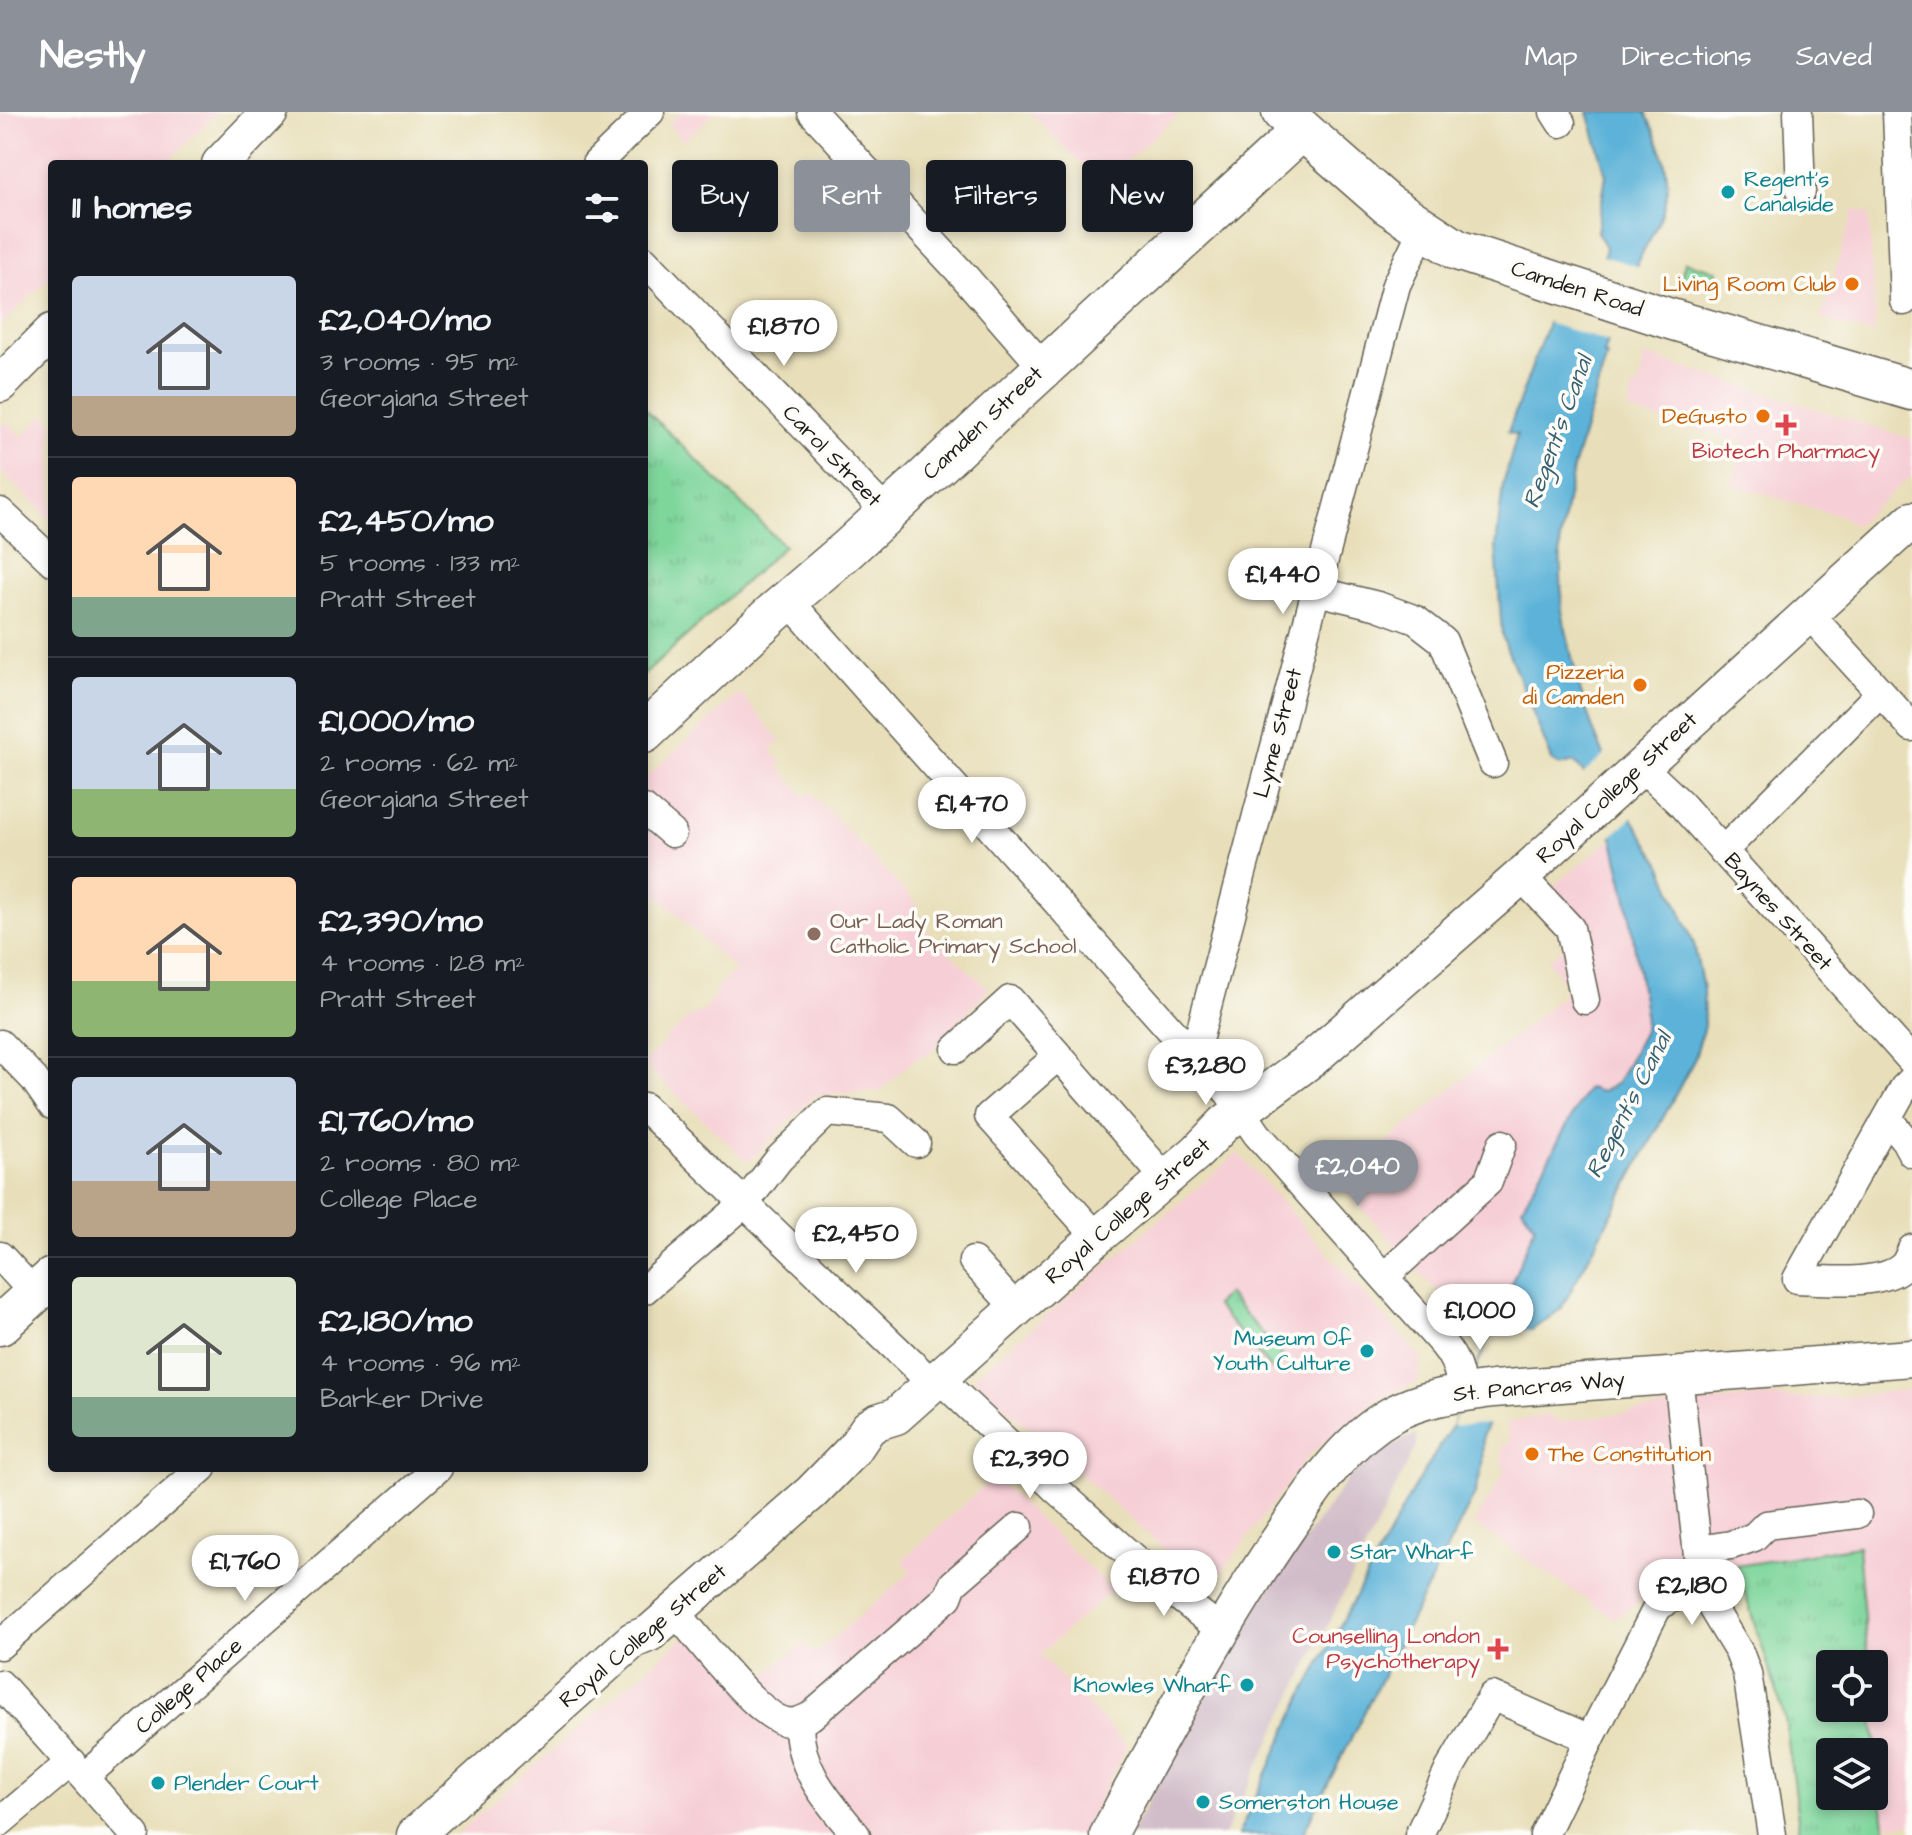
<!DOCTYPE html>
<meta charset="utf-8">
<style>
:root{--surface:#171b24;--page:#20242c;--text:#f1f3f6;--muted:#9ea1a6;--line:#363941;--accent:#8c9099}
body{margin:0;font-family:"Architects Daughter",sans-serif;background:var(--page);color:var(--text);height:100vh;display:flex;flex-direction:column;font-size:30px;white-space:nowrap}
*{box-sizing:border-box;margin:0}
p{font-size:26px;color:var(--muted)}
.icon{flex:none;width:44px;height:44px;fill:none;stroke:currentColor;stroke-width:2;stroke-linecap:round;stroke-linejoin:round}
.map{position:relative;flex:1;overflow:hidden}
.sheet{position:absolute;left:48px;top:48px;width:600px;height:1312px;display:flex;flex-direction:column;background:var(--surface);border-radius:8px;box-shadow:0 4px 12px #0003}
.sheet>*{flex:none}
.hud{position:absolute;left:672px;top:48px;width:760px;height:72px;display:flex;gap:16px}
.fabs{position:absolute;left:1816px;top:1538px;display:grid;gap:16px}
.fabs a{display:grid;place-items:center;width:72px;height:72px;border-radius:8px;background:var(--surface);box-shadow:0 4px 12px #0003;font-size:40px}
.price{position:absolute;translate:-50% -68px;padding:0 18px;border-radius:28px;background:#fff;color:#222;font-size:26px;line-height:52px;filter:drop-shadow(0 2px 4px #0008)}
.price::after{content:'';position:absolute;left:50%;top:48px;width:24px;height:18px;margin-left:-12px;background:inherit;clip-path:polygon(0 0,100% 0,50% 100%)}
.price.current{background:var(--accent);color:#fff}
ul{padding:0;list-style:none}
li{display:flex;align-items:center;gap:24px;height:200px;padding:0 24px}
li+li{border-top:2px solid var(--line)}
li span{display:grid;place-items:center;flex:none;width:224px;height:160px;border-radius:8px;color:#555}
li>.icon{margin-inline-start:auto}
span .icon{width:96px;height:96px;fill:#fffc;stroke-width:1}
li b{font-size:34px}
h2{display:flex;justify-content:space-between;align-items:center;height:96px;padding:0 24px;font-size:34px}
.tag{padding:0 28px;border-radius:8px;background:var(--surface);box-shadow:0 4px 12px #0003;font-size:28px;line-height:72px}
.tag.current{background:var(--accent);color:#fff}
header{display:flex;align-items:center;gap:48px;box-sizing:border-box;height:112px;padding:0 40px;background:var(--accent);color:#fff}
header strong{font-size:38px}
nav{display:flex;gap:44px;margin-inline-start:auto;font-size:28px}
.map>svg:first-child{display:block}
.built{fill:#f6cfd6}
.industrial{fill:#d1bdc9}
.grass{fill:url(#grass-tufts);stroke:#4d795c;stroke-width:2;fill-rule:evenodd}
.water{fill:#5bb2d8;stroke:#3c677a;stroke-width:2}
.pier{fill:#e8dfba}
.lines{fill:none;stroke-linecap:round;stroke-linejoin:round}
.minor-casing{stroke:#636053;stroke-width:31}
.major-casing{stroke:#636053;stroke-width:39}
.highway-casing{stroke:#636053;stroke-width:43}
.minor{stroke:#fff;stroke-width:28}
.major{stroke:#fff;stroke-width:36}
.highway{stroke:#fff;stroke-width:40}
.culture-dot{fill:#0f9aa8;stroke:#fdfcf7;stroke-width:3}
.food-dot{fill:#e8710a;stroke:#fdfcf7;stroke-width:3}
.health-dot{fill:#e0444e;stroke:#fdfcf7;stroke-width:3}
.education-dot{fill:#8d6e63;stroke:#fdfcf7;stroke-width:3}
.labels{text-anchor:middle;dominant-baseline:central;stroke-width:7;stroke-linejoin:round;paint-order:stroke}
.culture-label{font-size:22px;fill:#0d838f;stroke:#fdfcf7;text-anchor:start}
.food-label{font-size:22px;fill:#c56008;stroke:#fdfcf7;text-anchor:end}
.street-label{font-size:22px;fill:#1c1c1c;stroke:#fdfcf7}
.health-label{font-size:22px;fill:#be3a42;stroke:#fdfcf7}
.education-label{font-size:22px;fill:#785e54;stroke:#fdfcf7;text-anchor:start}
.water-label{font-size:24px;font-style:italic;fill:#386071;stroke:#fdfcf7}
</style>
<header>
<strong>Nestly</strong>
<nav><a>Map</a><a>Directions</a><a>Saved</a></nav>
</header>
<div class="map">
<svg width="1912" height="1723" viewBox="0 0 1912 1723">
<defs>
<pattern id="grass-tufts" width="24" height="20" patternUnits="userSpaceOnUse" patternTransform="scale(2)"><rect width="24" height="20" fill="#7ed69b"/><path d="M3 7l-1-3M5 7V3M7 7l1-3M15 17l-1-3M17 17v-4M19 17l1-3" fill="none" stroke="#6cb785"/></pattern>
</defs>
<rect width="100%" height="100%" fill="#fdfcf7"/>
<filter id="ink" filterUnits="userSpaceOnUse"><feTurbulence type="fractalNoise" baseFrequency=".0125" numOctaves="2"/><feDisplacementMap in="SourceGraphic" scale="16" xChannelSelector="R" yChannelSelector="G"/><feConvolveMatrix kernelMatrix="1 2 1 2 8 2 1 2 1" color-interpolation-filters="sRGB"/></filter>
<filter id="wash" filterUnits="userSpaceOnUse"><feTurbulence type="fractalNoise" baseFrequency=".006" numOctaves="4" result="noise"/><feDisplacementMap in="SourceGraphic" scale="32" xChannelSelector="R" yChannelSelector="G"/><feGaussianBlur stdDeviation="1.8" result="paint"/><feColorMatrix in="noise" values="0 0 0 0 0 0 0 0 0 0 0 0 0 0 0 0 0 1.4 0 .05"/><feComposite in="paint" operator="in"/></filter>
<g filter="url(#wash)">
<rect width="100%" height="100%" fill="#e8dfba"/>
<g class="built">
<path d="M0,0H218L165,52H52V163L0,214Z"/>
<path d="M681,0H715L683,29L668,12Z"/>
<path d="M1029,0H1181L1104,69L1076,47Z"/>
<path d="M1854,97L1869,102L1875,208L1872,222L1821,207Z"/>
<path d="M1644,243L1912,327V363L1854,414L1844,405L1732,373L1744,331L1628,299L1634,273L1639,274Z"/>
<path d="M44,303L52,311V409L0,358V316L6,310L23,325Z"/>
<path d="M740,581L780,628L771,638L782,651L778,654L805,685L810,680L918,793L909,803L989,877L924,946L920,943L879,979L815,983L748,1050L644,952L673,919L675,920L688,906L705,898L713,887L717,876L735,858L644,770V751L647,747L644,743V667Z"/>
<path d="M1613,728L1628,792L1641,869L1646,911L1644,919L1617,971L1601,980L1535,1114L1498,1207L1453,1197L1339,1071L1562,884L1565,877L1562,868L1548,848L1563,835L1555,813L1533,790L1608,730Z"/>
<path d="M1238,1041L1421,1246L1418,1270L1378,1286L1309,1343L1209,1477L973,1266Z"/>
<path d="M1912,1277V1712L1885,1713L1872,1596H1874V1552H1868L1858,1434L1672,1465L1615,1507L1474,1412L1505,1359L1502,1352V1332L1510,1331L1507,1311L1547,1303L1559,1310L1747,1285L1837,1286Z"/>
<path d="M994,1365L1112,1477L1040,1543L1127,1634L1081,1723H456L705,1507L757,1570L804,1531L815,1542L911,1460L902,1448Z"/>
</g>
<path class="industrial" d="M1416,1322V1334L1224,1723H1130L1251,1503L1350,1364L1384,1337Z"/>
<g class="grass">
<path d="M1685,150L1717,159L1713,174L1681,165Z"/>
<path d="M644,296L784,434L644,563Z"/>
<path d="M1227,1182L1286,1248L1273,1259L1215,1193Z"/>
<path d="M1858,1434L1868,1552H1830V1596H1872L1886,1723H1800L1785,1606L1736,1454ZM1830,1640H1874V1684H1830Z"/>
</g>
<path class="water" d="M1588,0H1645C1658,26 1672,58 1666,89C1661,110 1647,131 1638,150C1624,179 1612,212 1604,243L1607,244L1573,356L1560,429L1562,499L1577,568L1593,618L1632,706L1662,754L1694,832L1703,877L1704,914L1695,946L1561,1197L1529,1220L1483,1322L1482,1355L1475,1382L1302,1723H1238L1303,1583L1410,1383L1452,1314L1535,1114L1522,1095L1583,984L1588,976L1601,980L1617,971L1644,919L1645,902L1628,792L1613,728L1584,661L1574,650L1559,654L1552,648L1502,524L1496,435L1503,373L1517,323L1508,320L1548,211L1604,144L1606,135L1597,120L1606,63Z"/>
<g class="pier">
<path d="M1600,143L1640,155L1611,231L1548,211L1551,202Z"/>
<path d="M1608,640L1635,703L1609,726L1581,664Z"/>
<path d="M1497,1210L1536,1220L1492,1312L1452,1314Z"/>
</g>
</g>
<g filter="url(#ink)">
<g class="lines">
<defs>
<g id="minor">
<path d="M812,0L964,164L1043,255"/>
<path d="M1554,0L1561,11"/>
<path d="M1798,0L1801,79"/>
<path d="M1897,0L1904,189"/>
<path d="M596,52L650,0"/>
<path d="M644,148L887,401"/>
<path d="M0,400L52,449"/>
<path d="M1317,479L1378,494L1416,508L1443,529L1493,651"/>
<path d="M789,489L1194,944L1229,981L1257,1022L1443,1232C1456,1248 1460,1260 1461,1281"/>
<path d="M1809,502L1912,615"/>
<path d="M1641,654L1681,692L1912,949"/>
<path d="M644,697L672,721"/>
<path d="M1723,739L1880,581"/>
<path d="M1521,764L1570,816L1585,888"/>
<path d="M0,932L34,967L52,993"/>
<path d="M956,937L1010,888L1165,1066"/>
<path d="M1058,944L989,1004L1097,1125"/>
<path d="M1194,944L1396,173L1423,117"/>
<path d="M1912,968L1904,976L1797,1167C1824,1168 1883,1174 1903,1154C1907,1150 1910,1142 1912,1137"/>
<path d="M644,995L933,1272"/>
<path d="M1888,1007L1905,1028L1912,1041"/>
<path d="M0,1144L36,1183"/>
<path d="M973,1149L1017,1197"/>
<path d="M1384,1165L1488,1070L1502,1032"/>
<path d="M644,1178L745,1091L779,1047L827,1000L889,1006L916,1031"/>
<path d="M1678,1264L1702,1479L1739,1540L1747,1561L1772,1723"/>
<path d="M939,1266L1058,1379L1159,1469L1221,1518"/>
<path d="M1698,1438L1731,1433L1754,1425L1766,1413L1857,1402"/>
<path d="M675,1499C696,1523 758,1606 787,1610C796,1612 803,1608 811,1604L948,1485L953,1472L1019,1415"/>
<path d="M0,1533L202,1356"/>
<path d="M0,1572L135,1723"/>
<path d="M799,1610C798,1657 828,1689 856,1723"/>
<path d="M84,1665L438,1356"/>
<path d="M0,1710L71,1650"/>
<path d="M1419,1723L1450,1656L1492,1584L1590,1627L1657,1496L1668,1487L1702,1479"/>
<path d="M1544,1723L1590,1627"/>
</g>
<g id="major">
<path d="M220,52L270,0"/>
<path d="M0,272L52,220"/>
<path d="M415,1723L633,1528L650,1521L812,1380L854,1337L868,1316L877,1310L896,1304L1097,1125L1197,1040L1225,1011L1313,946L1521,764L1912,408"/>
<path d="M1108,1723C1130,1679 1155,1637 1178,1594C1213,1532 1249,1471 1290,1412C1318,1371 1348,1327 1393,1302C1425,1285 1458,1282 1493,1277L1912,1246"/>
</g>
<g id="highway">
<path d="M1282,0L1387,92L1457,138L1667,206L1912,278"/>
<path d="M644,621L772,502L849,436L1302,18"/>
<path d="M0,1213L52,1166"/>
</g>
</defs>
<use href="#minor" class="minor-casing"/>
<use href="#major" class="major-casing"/>
<use href="#highway" class="highway-casing"/>
<use href="#minor" class="minor"/>
<use href="#major" class="major"/>
<use href="#highway" class="highway"/>
</g>
</g>
<g class="culture-dot">
<circle cx="1728" cy="80" r="8"/>
<circle cx="1367" cy="1239" r="8"/>
<circle cx="1334" cy="1440" r="8"/>
<circle cx="1247" cy="1573" r="8"/>
<circle cx="158" cy="1671" r="8"/>
<circle cx="1203" cy="1690" r="8"/>
</g>
<g class="food-dot">
<circle cx="1852" cy="172" r="8"/>
<circle cx="1763" cy="304" r="8"/>
<circle cx="1640" cy="573" r="8"/>
<circle cx="1532" cy="1342" r="8"/>
</g>
<g class="health-dot">
<path d="M1782 301h8v8h8v8h-8v8h-8v-8h-8v-8h8z"/>
<path d="M1494 1525h8v8h8v8h-8v8h-8v-8h-8v-8h8z"/>
</g>
<circle class="education-dot" cx="814" cy="822" r="8"/>
<g class="labels">
<g class="culture-label">
<text x="1744" y="67">Regent's<tspan x="1744" dy="25">Canalside</tspan></text>
<text x="1351" y="1226" text-anchor="end">Museum Of<tspan x="1351" dy="25">Youth Culture</tspan></text>
<text x="1350" y="1440">Star Wharf</text>
<text x="1231" y="1573" text-anchor="end">Knowles Wharf</text>
<text x="174" y="1671">Plender Court</text>
<text x="1219" y="1690">Somerston House</text>
</g>
<g class="food-label">
<text x="1836" y="172">Living Room Club</text>
<text x="1747" y="304">DeGusto</text>
<text x="1624" y="560">Pizzeria<tspan x="1624" dy="25">di Camden</tspan></text>
<text x="1548" y="1342" text-anchor="start">The Constitution</text>
</g>
<g class="street-label">
<text transform="translate(1577 177) rotate(18)">Camden Road</text>
<text transform="translate(983 311) rotate(-43)">Camden Street</text>
<text transform="translate(832 344) rotate(46)">Carol Street</text>
<text transform="translate(1278 621) rotate(-75)">Lyme Street</text>
<text transform="translate(1617 676) rotate(-43)">Royal College Street</text>
<text transform="translate(1778 800) rotate(48)">Baynes Street</text>
<text transform="translate(1128 1099) rotate(-41)">Royal College Street</text>
<text transform="translate(1539 1275) rotate(-5)">St. Pancras Way</text>
<text transform="translate(643 1524) rotate(-40)">Royal College Street</text>
<text transform="translate(189 1574) rotate(-41)">College Place</text>
</g>
<g class="health-label">
<text x="1786" y="339">Biotech Pharmacy</text>
<text x="1480" y="1524" text-anchor="end">Counselling London<tspan x="1480" dy="25">Psychotherapy</tspan></text>
</g>
<g class="education-label">
<text x="830" y="809">Our Lady Roman<tspan x="830" dy="25">Catholic Primary School</tspan></text>
</g>
<g class="water-label">
<text transform="translate(1558 320) rotate(-70)">Regent's Canal</text>
<text transform="translate(1629 993) rotate(-63)">Regent's Canal</text>
</g>
</g>
</svg>
<div class="fabs">
<a><svg class="icon" aria-label="locate" viewBox="0 0 24 24"><circle cx="12" cy="12" r="6"/><path d="M12 2v4M12 18v4M2 12h4M18 12h4"/></svg></a>
<a><svg class="icon" aria-label="layers" viewBox="0 0 24 24"><path d="M12 4l9 5-9 5-9-5zM3 14l9 5 9-5"/></svg></a>
</div>
<b class="price" style="left:784px;top:256px">£1,870</b>
<b class="price" style="left:1283px;top:504px">£1,440</b>
<b class="price" style="left:972px;top:733px">£1,470</b>
<b class="price" style="left:1206px;top:995px">£3,280</b>
<b class="price current" style="left:1358px;top:1096px">£2,040</b>
<b class="price" style="left:856px;top:1163px">£2,450</b>
<b class="price" style="left:1480px;top:1240px">£1,000</b>
<b class="price" style="left:1030px;top:1388px">£2,390</b>
<b class="price" style="left:245px;top:1491px">£1,760</b>
<b class="price" style="left:1164px;top:1506px">£1,870</b>
<b class="price" style="left:1692px;top:1515px">£2,180</b>
<div class="hud">
<a class="tag">Buy</a>
<a class="tag current">Rent</a>
<a class="tag">Filters</a>
<a class="tag">New</a>
</div>
<section class="sheet">
<h2>11 homes<svg class="icon" aria-label="filters" viewBox="0 0 24 24"><path d="M4 7h16M4 17h16"/><circle cx="9" cy="7" r="2"/><circle cx="15" cy="17" r="2"/></svg></h2>
<ul>
<li><span style="background:linear-gradient(#c9d6e8 75%,#b9a48a 0)"><svg class="icon" aria-label="home" viewBox="0 0 24 24"><path d="M3 11l9-7 9 7M6 9v11h12V9"/></svg></span><div><b>£2,040/mo</b><p>3 rooms · 95 m²</p><p>Georgiana Street</p></div></li>
<li><span style="background:linear-gradient(#ffd9b3 75%,#7fa58c 0)"><svg class="icon" aria-label="home" viewBox="0 0 24 24"><path d="M3 11l9-7 9 7M6 9v11h12V9"/></svg></span><div><b>£2,450/mo</b><p>5 rooms · 133 m²</p><p>Pratt Street</p></div></li>
<li><span style="background:linear-gradient(#c9d6e8 70%,#8fb573 0)"><svg class="icon" aria-label="home" viewBox="0 0 24 24"><path d="M3 11l9-7 9 7M6 9v11h12V9"/></svg></span><div><b>£1,000/mo</b><p>2 rooms · 62 m²</p><p>Georgiana Street</p></div></li>
<li><span style="background:linear-gradient(#ffd9b3 65%,#8fb573 0)"><svg class="icon" aria-label="home" viewBox="0 0 24 24"><path d="M3 11l9-7 9 7M6 9v11h12V9"/></svg></span><div><b>£2,390/mo</b><p>4 rooms · 128 m²</p><p>Pratt Street</p></div></li>
<li><span style="background:linear-gradient(#c9d6e8 65%,#b9a48a 0)"><svg class="icon" aria-label="home" viewBox="0 0 24 24"><path d="M3 11l9-7 9 7M6 9v11h12V9"/></svg></span><div><b>£1,760/mo</b><p>2 rooms · 80 m²</p><p>College Place</p></div></li>
<li><span style="background:linear-gradient(#dfe7d0 75%,#7fa58c 0)"><svg class="icon" aria-label="home" viewBox="0 0 24 24"><path d="M3 11l9-7 9 7M6 9v11h12V9"/></svg></span><div><b>£2,180/mo</b><p>4 rooms · 96 m²</p><p>Barker Drive</p></div></li>
</ul>
</section>
</div>
